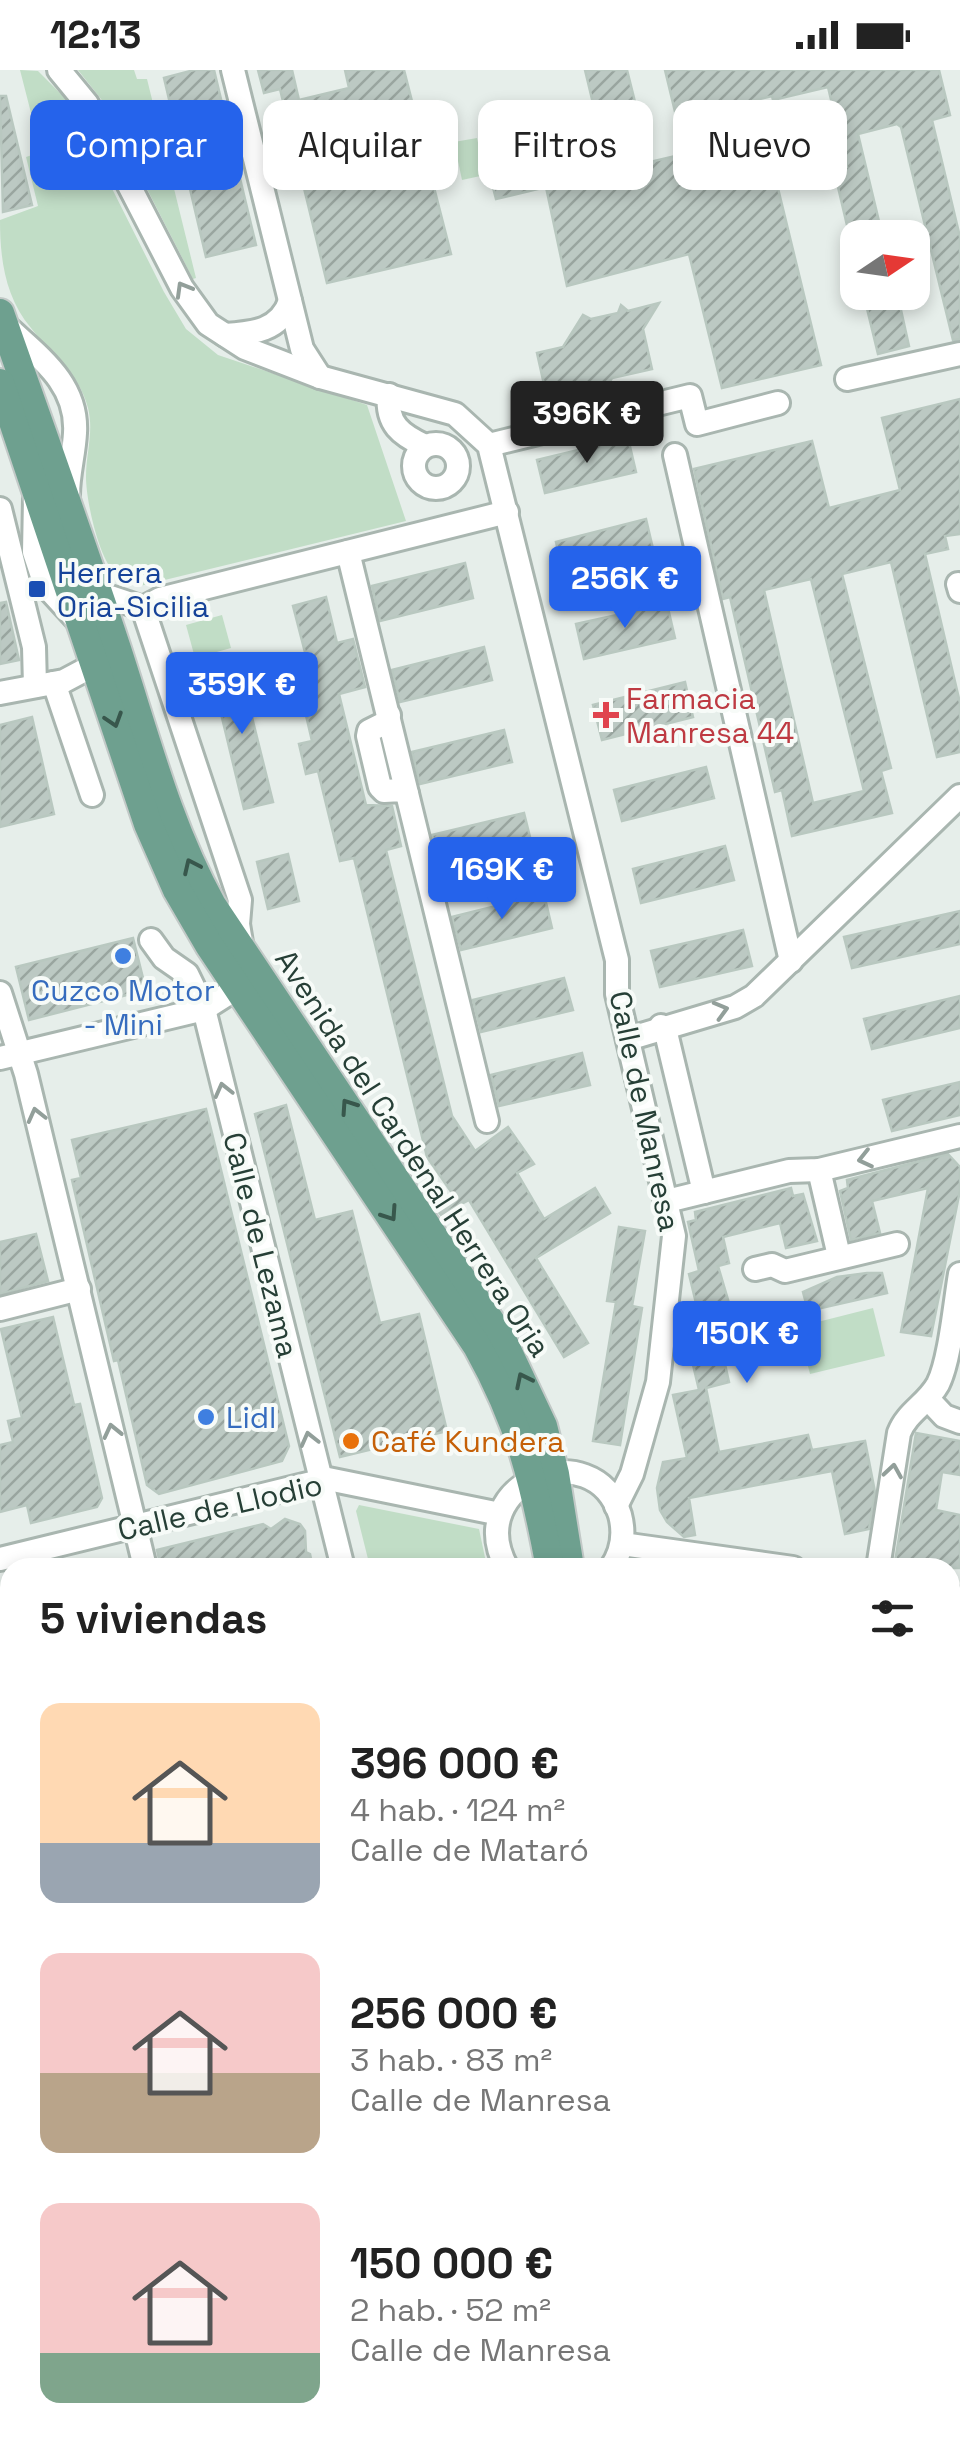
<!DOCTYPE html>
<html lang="es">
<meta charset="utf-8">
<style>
:root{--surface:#fff;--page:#f6f6f6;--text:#222;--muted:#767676;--accent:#2563eb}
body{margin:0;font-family:"Space Grotesk",sans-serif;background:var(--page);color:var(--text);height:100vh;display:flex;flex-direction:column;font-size:38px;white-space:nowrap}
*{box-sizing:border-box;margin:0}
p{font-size:32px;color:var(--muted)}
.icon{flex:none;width:55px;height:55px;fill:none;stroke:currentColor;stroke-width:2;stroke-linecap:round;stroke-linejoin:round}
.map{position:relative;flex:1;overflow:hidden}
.sheet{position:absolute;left:0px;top:1488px;width:960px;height:892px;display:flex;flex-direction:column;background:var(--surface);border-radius:30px 30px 0 0;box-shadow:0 5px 15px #0003}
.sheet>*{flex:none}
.guide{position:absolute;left:30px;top:30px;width:900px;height:90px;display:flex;gap:20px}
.needle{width:65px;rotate:77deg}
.buttons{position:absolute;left:840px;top:150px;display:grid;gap:20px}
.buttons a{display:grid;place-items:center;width:90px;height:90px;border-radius:20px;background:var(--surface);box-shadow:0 5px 15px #0003;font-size:50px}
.price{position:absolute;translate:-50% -85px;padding:0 22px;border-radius:10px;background:var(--accent);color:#fff;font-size:32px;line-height:65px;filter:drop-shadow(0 2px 5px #0008)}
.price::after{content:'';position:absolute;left:50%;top:60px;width:30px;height:22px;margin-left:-15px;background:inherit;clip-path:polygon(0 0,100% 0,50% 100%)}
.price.active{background:#222;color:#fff}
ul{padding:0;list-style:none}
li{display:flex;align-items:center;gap:30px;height:250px;padding:0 40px}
li span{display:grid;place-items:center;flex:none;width:280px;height:200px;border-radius:20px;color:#555}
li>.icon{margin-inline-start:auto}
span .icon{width:120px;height:120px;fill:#fffc;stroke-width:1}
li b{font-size:42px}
h2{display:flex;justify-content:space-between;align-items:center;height:120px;padding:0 40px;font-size:42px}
.pill{padding:0 35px;border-radius:20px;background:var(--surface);box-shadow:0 5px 15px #0003;font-size:35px;line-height:90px}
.pill.active{background:var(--accent);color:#fff}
.status{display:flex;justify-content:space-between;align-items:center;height:70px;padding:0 50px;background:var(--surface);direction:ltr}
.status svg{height:28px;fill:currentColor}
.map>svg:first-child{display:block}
.grass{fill:url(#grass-dots)}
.green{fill:#c1ddc6}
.building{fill:url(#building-hatch);stroke:#b9c8c0;stroke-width:2.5;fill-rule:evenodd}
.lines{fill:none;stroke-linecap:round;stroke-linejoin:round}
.minor-casing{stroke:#a9b6b0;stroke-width:28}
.major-casing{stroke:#c2c9c7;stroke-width:32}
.minor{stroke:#fff;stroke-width:22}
.major{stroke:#6ea08f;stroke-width:28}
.oneway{stroke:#929f9a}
.oneway2{stroke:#38574c}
.transit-dot{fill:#1a4fb4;stroke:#f7fbf8;stroke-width:4}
.health-dot{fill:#e0444e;stroke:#f7fbf8;stroke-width:4}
.shop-dot{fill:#3f7fe0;stroke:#f7fbf8;stroke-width:4}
.food-dot{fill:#e8710a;stroke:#f7fbf8;stroke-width:4}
.labels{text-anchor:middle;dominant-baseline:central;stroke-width:8;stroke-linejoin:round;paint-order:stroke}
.transit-label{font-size:30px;fill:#164399;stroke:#f7fbf8;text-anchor:start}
.health-label{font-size:30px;fill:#be3a42;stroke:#f7fbf8;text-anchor:start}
.shop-label{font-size:30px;fill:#366cbe;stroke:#f7fbf8}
.street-label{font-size:30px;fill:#263f36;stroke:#f7fbf8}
.food-label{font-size:30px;fill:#c56008;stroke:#f7fbf8;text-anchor:start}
</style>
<div class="status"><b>12:13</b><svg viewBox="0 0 49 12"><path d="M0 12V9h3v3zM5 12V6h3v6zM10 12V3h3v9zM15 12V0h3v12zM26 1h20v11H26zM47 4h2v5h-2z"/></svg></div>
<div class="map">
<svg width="960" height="2379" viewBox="0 0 960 2379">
<defs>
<pattern id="grass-dots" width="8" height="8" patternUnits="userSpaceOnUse" patternTransform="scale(2.5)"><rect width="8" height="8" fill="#c1ddc6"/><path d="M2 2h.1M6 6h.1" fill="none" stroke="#a6bfab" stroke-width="1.8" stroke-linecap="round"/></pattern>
<pattern id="building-hatch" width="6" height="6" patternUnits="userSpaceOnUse" patternTransform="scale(2.5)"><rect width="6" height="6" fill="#bcc9c3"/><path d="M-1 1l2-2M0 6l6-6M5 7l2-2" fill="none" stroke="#99a59f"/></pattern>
</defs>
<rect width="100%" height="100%" fill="#e6eeea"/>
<path class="grass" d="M950,1544H960V1887L950,1888Z"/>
<g class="green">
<path d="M20,0L38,1L68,31L164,222L186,259L218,285L367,335L406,451L140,516C130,513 121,510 113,501C98,484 86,430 86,407C86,383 94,362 88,338C79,302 52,286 31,258C5,227 0,189 0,150L38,136L26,87L41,82Z"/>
<path d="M78,0H134L137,9H147L196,208L193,209L101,29Z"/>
<path d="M571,43L579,78L498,97L490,62Z"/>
<path d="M477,68L485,105L462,110L454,72Z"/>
<path d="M222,545L231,578L195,588L186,555Z"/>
<path d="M873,1238L885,1286L810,1304L798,1257Z"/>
<path d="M359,1435L479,1459L487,1497H370L356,1441Z"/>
<path d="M0,2099L10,2107V2183L0,2175Z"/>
<path d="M216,2370H614L609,2379H209Z"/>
</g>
<g class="building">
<path d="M194,0H214L256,175L206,187L164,8Z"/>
<path d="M258,0H292L299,30L349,18L345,0H404L451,184L327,213L280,19L264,23Z"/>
<path d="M585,0H627L650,92L765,65L821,295L722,318L689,184L567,216L546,117L496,129L489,102L603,75Z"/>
<path d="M665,0H939L950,45L932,50L960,167V269L953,270L901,57L897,54L858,64L883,168H850L834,100L847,97L828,17L773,30L772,26L677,50Z"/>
<path d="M0,26H6L32,135L3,142Z"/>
<path d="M863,222H897L909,276L878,284Z"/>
<path d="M659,233L643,259L652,299L612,308L602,325L549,337L537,283L563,277L583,245L591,249L618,243L621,235L628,241Z"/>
<path d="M960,329V464L945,466L948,479L925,484L960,633V682L937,687L891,492L842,504L891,698L881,701L892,743L792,766L782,720L775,722L730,527L723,529L694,399L812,371L829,438L900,420L882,348ZM811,509L864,721L813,733L764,520Z"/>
<path d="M628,368L636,402L545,423L537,390Z"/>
<path d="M646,449L654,483L564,506L556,472Z"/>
<path d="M465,493L473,528L380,551L372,516Z"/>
<path d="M326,527L337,573L353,569L365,617L339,624L366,735L392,736L401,776L386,780L452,1046L475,1081L508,1057L534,1094L517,1103L544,1149L595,1118L610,1143L536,1188L588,1273L564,1287L469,1130L441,1145L434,1136L452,1123L427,1087L354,788L340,791L318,701L306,704L299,674L312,671L295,598L308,594L293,536Z"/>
<path d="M6,532L19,590L0,594V533Z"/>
<path d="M667,534L675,568L584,589L576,554Z"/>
<path d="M484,577L492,610L400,632L392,600Z"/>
<path d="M239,595L273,732L244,739L211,602Z"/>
<path d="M685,612L693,647L602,670L593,635Z"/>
<path d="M32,647L54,744L0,757V655Z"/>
<path d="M504,660L512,692L420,714L412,682Z"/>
<path d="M706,697L714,728L622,751L614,720Z"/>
<path d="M524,743L532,775L440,797L432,765Z"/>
<path d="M725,776L734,810L641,833L633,799Z"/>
<path d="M288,784L299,831L268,839L257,792Z"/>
<path d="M544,824L552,858L461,880L452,847Z"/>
<path d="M960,841V874L852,898L844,867Z"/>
<path d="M743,860L752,896L660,917L651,881Z"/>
<path d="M133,868L146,920L29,950L16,897Z"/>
<path d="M564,908L573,940L481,962L473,930Z"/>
<path d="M960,926V958L872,979L864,949Z"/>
<path d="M582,983L590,1015L499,1036L491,1005Z"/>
<path d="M960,1012V1045L892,1061L883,1030Z"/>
<path d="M286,1035L315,1150L352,1141L380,1253L419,1244L447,1361L340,1387L255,1044Z"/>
<path d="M206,1039L289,1376L282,1391L159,1424L147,1415L118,1290L114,1291L72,1110L81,1108L72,1070Z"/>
<path d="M948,1084L960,1097V1120L931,1266L901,1262L928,1118L872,1131L880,1163L851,1170L840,1121L848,1118L847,1110Z"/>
<path d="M791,1118L793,1126L803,1124L817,1171L786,1178L780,1153L723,1167L729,1193L718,1196L734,1250L716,1254L729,1312L706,1318L719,1382L808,1365L812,1380L865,1371L875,1422L869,1459L845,1464L832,1401L689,1428L695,1465L684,1467L667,1452L660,1440L657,1418L663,1392L687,1388L673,1325L699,1320L685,1261L702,1258L689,1204L699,1201L688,1152L696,1150L695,1142Z"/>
<path d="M619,1157L645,1161L632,1236L642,1238L620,1375L593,1371L616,1232L607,1231Z"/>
<path d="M36,1164L48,1211L0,1224V1172Z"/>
<path d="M867,1203H882L887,1223L808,1241L803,1222L837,1207Z"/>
<path d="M53,1247L74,1335L80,1334L102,1428L97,1437L31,1453L27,1435L0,1442V1375L13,1372L8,1351L22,1348L1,1259Z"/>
<path d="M916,1363L960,1371V1405L942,1402L936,1440L960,1445V1498H894Z"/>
<path d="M285,1449L300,1454L305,1461L306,1482L310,1484L313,1498H161L157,1480L263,1454L271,1459Z"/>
</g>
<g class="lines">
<defs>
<g id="minor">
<path d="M59,0L87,34L182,218L208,254L245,278L320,307L455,344L489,375L617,890V924L674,1166L658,1312L632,1404L616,1436"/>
<path d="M233,0L302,279L320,307"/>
<path d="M5,255C38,286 78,313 75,363C74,384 68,404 68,425"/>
<path d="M225,265C253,263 280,261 290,231"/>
<path d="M847,309L960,284"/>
<path d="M389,325C386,354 401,365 425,376"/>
<circle cx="436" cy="396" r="22"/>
<path d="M489,375L690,326L697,354L778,333"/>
<path d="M675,385L791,891"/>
<path d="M35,429L34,482L45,515L78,551"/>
<path d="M0,439L34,577L35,616"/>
<path d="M348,482L487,1051"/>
<path d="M958,514L960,521"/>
<path d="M98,523L143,538L160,529L507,442"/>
<path d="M54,613L92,725"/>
<path d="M0,623L64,611L96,594"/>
<path d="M389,645L387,652L369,661L368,666L380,717L384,721L403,720L407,724"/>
<path d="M151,870L164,888L187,904L204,939L343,1498"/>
<path d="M0,923L26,1004L144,1493"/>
<path d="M661,956L667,967L704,1122"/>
<path d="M628,969L735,937L754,926L960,726"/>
<path d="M0,988L204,939L237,918L242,879L238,854L240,830L143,538"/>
<path d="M819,1100L839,1186"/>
<path d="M667,1131L789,1101L819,1100L960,1066"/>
<path d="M755,1199L772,1195L785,1201L897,1174"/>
<path d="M0,1239L79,1219"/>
<path d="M929,1330L944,1346L960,1352"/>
<path d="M622,1474L793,1498"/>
<path d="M0,1489L328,1409L500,1444"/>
<path d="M507,1498C460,1413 594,1361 620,1445C625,1464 622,1482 611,1498"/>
<path d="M878,1498L899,1363C907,1342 927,1334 938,1314C950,1290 955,1233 960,1204"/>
<path d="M950,1527L960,1529"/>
<path d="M0,1717L10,1758"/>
<path d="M0,2075L10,2083"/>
<path d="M950,2075L960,2074"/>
</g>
<g id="major">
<path d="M0,243C39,354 79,464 116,576C145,664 167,754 212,835L501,1267L543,1356L555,1404L570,1498"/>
<path d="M0,313L148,754L177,820L209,875L477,1276C520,1353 534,1411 550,1498"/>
<path d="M950,2243L960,2237"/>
<path d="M641,2379L643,2370"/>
<path d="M712,2379L728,2370"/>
</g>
</defs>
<use href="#minor" class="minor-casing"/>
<use href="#major" class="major-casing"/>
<use href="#minor" class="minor"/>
<use href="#major" class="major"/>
</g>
<defs><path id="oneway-chevron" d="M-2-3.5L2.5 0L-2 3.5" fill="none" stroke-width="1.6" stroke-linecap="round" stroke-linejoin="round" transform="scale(2.5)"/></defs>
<g class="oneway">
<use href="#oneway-chevron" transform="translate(183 219) rotate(-120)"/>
<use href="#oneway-chevron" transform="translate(721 940) rotate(-16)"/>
<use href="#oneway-chevron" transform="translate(223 1020) rotate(-104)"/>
<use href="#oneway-chevron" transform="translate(36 1045) rotate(-104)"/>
<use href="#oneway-chevron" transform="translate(865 1089) rotate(167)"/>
<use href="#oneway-chevron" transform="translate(112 1361) rotate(-103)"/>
<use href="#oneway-chevron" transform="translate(309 1369) rotate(-104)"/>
<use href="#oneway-chevron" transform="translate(893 1401) rotate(-81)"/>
</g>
<g class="oneway2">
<use href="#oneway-chevron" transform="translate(114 650) rotate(72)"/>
<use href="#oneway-chevron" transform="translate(191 796) rotate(-115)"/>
<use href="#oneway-chevron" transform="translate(348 1036) rotate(-124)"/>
<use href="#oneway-chevron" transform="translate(390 1144) rotate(56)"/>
<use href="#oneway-chevron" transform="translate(523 1310) rotate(-116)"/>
</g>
<rect class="transit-dot" x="27" y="509" width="20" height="20" rx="5"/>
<path class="health-dot" d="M601 630h10v10h10v10h-10v10h-10v-10h-10v-10h10z"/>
<g class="shop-dot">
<circle cx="123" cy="886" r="10"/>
<circle cx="206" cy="1347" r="10"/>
</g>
<circle class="food-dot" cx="351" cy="1371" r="10"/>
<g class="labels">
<g class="transit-label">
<text x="57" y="502">Herrera<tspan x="57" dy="34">Oria-Sicilia</tspan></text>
</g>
<g class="health-label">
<text x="626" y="628">Farmacia<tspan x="626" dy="34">Manresa 44</tspan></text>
</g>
<g class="shop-label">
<text x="123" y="920">Cuzco Motor<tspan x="123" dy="34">- Mini</tspan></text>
<text x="226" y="1347" text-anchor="start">Lidl</text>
</g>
<g class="street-label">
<text transform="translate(645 1041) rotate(78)">Calle de Manresa</text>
<text transform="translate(413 1083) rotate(57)">Avenida del Cardenal Herrera Oria</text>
<text transform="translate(261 1175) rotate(76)">Calle de Lezama</text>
<text transform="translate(220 1437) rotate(-13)">Calle de Llodio</text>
</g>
<g class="food-label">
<text x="371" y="1371">Café Kundera</text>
</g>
</g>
</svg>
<div class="buttons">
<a><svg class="needle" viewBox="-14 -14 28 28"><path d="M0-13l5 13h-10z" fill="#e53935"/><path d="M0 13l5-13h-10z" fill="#767676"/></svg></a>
</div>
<b class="price active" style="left:587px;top:396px">396K €</b>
<b class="price" style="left:625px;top:561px">256K €</b>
<b class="price" style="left:242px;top:667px">359K €</b>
<b class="price" style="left:502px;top:852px">169K €</b>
<b class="price" style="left:747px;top:1316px">150K €</b>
<div class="guide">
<a class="pill active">Comprar</a>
<a class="pill">Alquilar</a>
<a class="pill">Filtros</a>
<a class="pill">Nuevo</a>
</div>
<section class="sheet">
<h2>5 viviendas<svg class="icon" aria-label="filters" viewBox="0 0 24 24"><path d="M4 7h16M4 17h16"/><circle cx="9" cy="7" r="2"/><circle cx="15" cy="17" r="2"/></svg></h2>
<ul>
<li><span style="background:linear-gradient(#ffd9b3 70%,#9aa5b1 0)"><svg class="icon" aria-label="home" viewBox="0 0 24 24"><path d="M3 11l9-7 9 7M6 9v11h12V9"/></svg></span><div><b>396 000 €</b><p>4 hab. · 124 m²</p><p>Calle de Mataró</p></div></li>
<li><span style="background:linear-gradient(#f6c9c9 60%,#b9a48a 0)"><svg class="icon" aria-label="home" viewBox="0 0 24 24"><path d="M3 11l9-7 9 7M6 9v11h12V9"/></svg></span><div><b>256 000 €</b><p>3 hab. · 83 m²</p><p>Calle de Manresa</p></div></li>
<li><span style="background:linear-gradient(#f6c9c9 75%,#7fa58c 0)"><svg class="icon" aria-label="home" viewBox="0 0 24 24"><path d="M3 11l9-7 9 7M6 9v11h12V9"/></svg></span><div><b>150 000 €</b><p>2 hab. · 52 m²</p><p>Calle de Manresa</p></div></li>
</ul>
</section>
</div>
